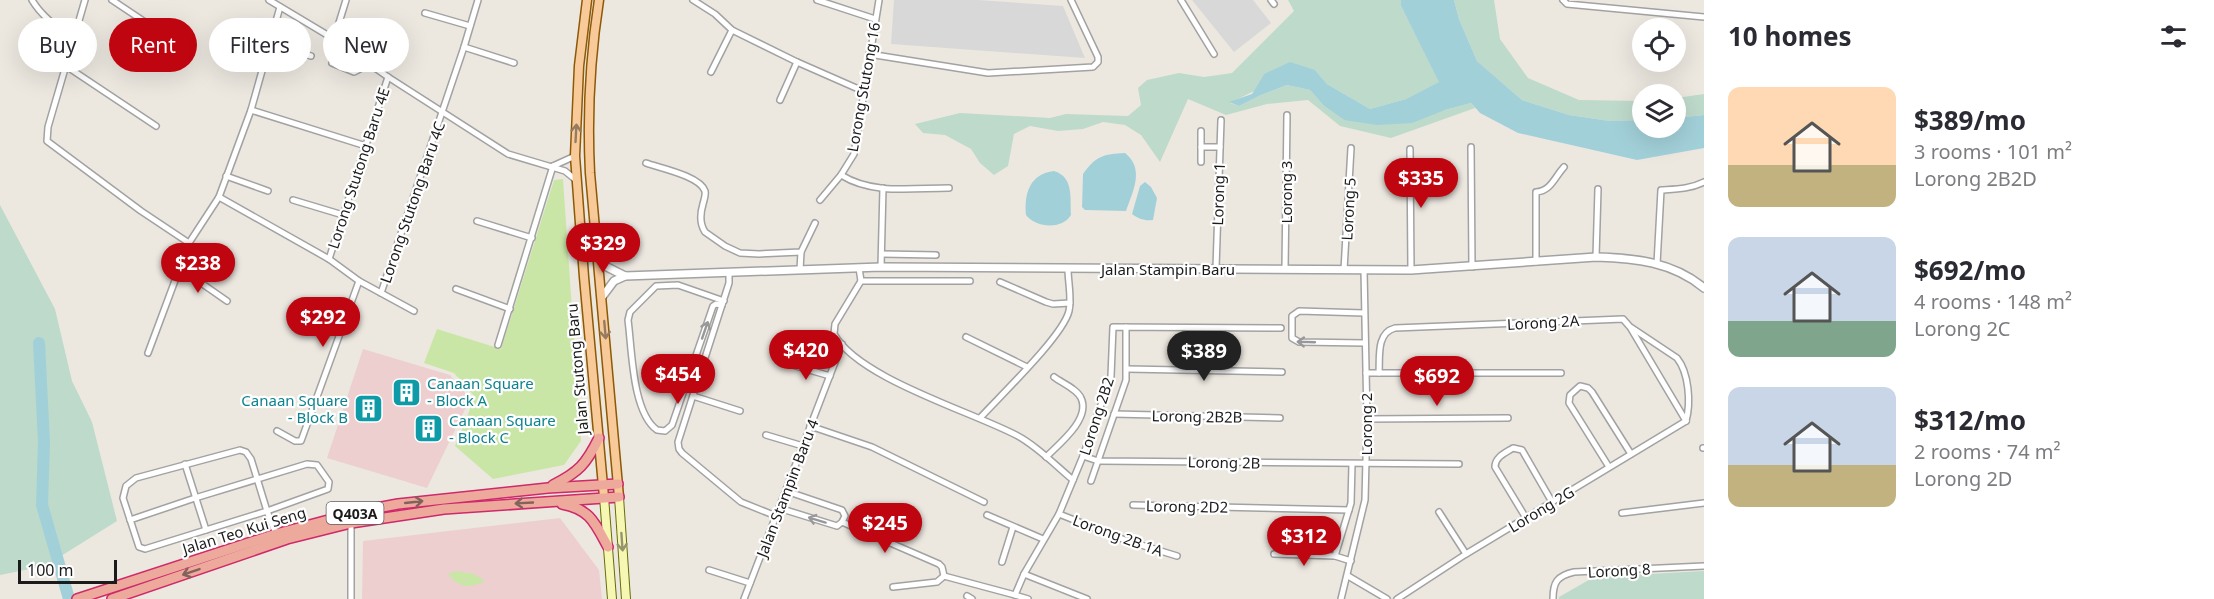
<!DOCTYPE html>
<meta charset="utf-8">
<style>
:root{--surface:#fff;--page:#f7f7f7;--text:#2b2b33;--muted:#7c7c81;--accent:#bf0610}
body{margin:0;font-family:"Noto Sans",sans-serif;background:var(--page);color:var(--text);height:100vh;display:flex;flex-direction:column;font-size:22px;white-space:nowrap}
*{box-sizing:border-box;margin:0}
p{font-size:20px;color:var(--muted)}
.icon{flex:none;width:33px;height:33px;fill:none;stroke:currentColor;stroke-width:2;stroke-linecap:round;stroke-linejoin:round}
.map{position:relative;flex:1;overflow:hidden}
.drawer{display:flex;flex-direction:column;background:var(--surface);width:510px}
.drawer>*{flex:none}
.top-card{position:absolute;left:18px;top:18px;width:570px;height:54px;display:flex;gap:12px}
.tools{position:absolute;left:1632px;top:18px;display:grid;gap:12px}
.tools a{display:grid;place-items:center;width:54px;height:54px;border-radius:50%;background:var(--surface);box-shadow:0 6px 24px #0002;font-size:30px}
.scale{position:absolute;left:18px;bottom:15px;width:99px;box-sizing:border-box;padding-left:6px;border:3px solid #1b1b1b;border-top:0;font-size:16px;line-height:21px;white-space:nowrap;color:#1b1b1b;-webkit-text-stroke:4px #fff;paint-order:stroke}
.price{position:absolute;translate:-50% -51px;padding:0 14px;border-radius:21px;background:var(--accent);color:#fff;font-size:20px;line-height:39px;filter:drop-shadow(0 2px 3px #0008)}
.price::after{content:'';position:absolute;left:50%;top:36px;width:18px;height:14px;margin-left:-9px;background:inherit;clip-path:polygon(0 0,100% 0,50% 100%)}
.price.current{background:#222;color:#fff}
ul{padding:0;list-style:none}
li{display:flex;align-items:center;gap:18px;height:150px;padding:0 24px}
li span{display:grid;place-items:center;flex:none;width:168px;height:120px;border-radius:12px;color:#555}
li>.icon{margin-inline-start:auto}
span .icon{width:72px;height:72px;fill:#fffc;stroke-width:1}
li b{font-size:26px}
h2{display:flex;justify-content:space-between;align-items:center;height:72px;padding:0 24px;font-size:26px}
.pill{padding:0 21px;border-radius:27px;background:var(--surface);box-shadow:0 6px 24px #0002;font-size:21px;line-height:54px}
.pill.current{background:var(--accent);color:#fff}
main{display:flex;flex:1;min-height:0}
.map>svg:first-child{display:block}
.residential{fill:#d9d8d8}
.commercial{fill:#edcfd0}
.grass{fill:#c9e6a7}
.wetland{fill:#bedacb}
.water{fill:#a2d0d9}
.lines{fill:none;stroke-linecap:round;stroke-linejoin:round}
.river{stroke:#a2d0d9;stroke-width:12}
.minor-casing{stroke:#a2a2a2;stroke-width:8}
.tertiary-casing{stroke:#a2a2a2;stroke-width:10}
.secondary-casing{stroke:#666c08;stroke-width:10}
.primary-casing{stroke:#8d5905;stroke-width:11}
.trunk-casing{stroke:#cf296a;stroke-width:12}
.minor{stroke:#fff;stroke-width:5}
.tertiary{stroke:#fff;stroke-width:7}
.secondary{stroke:#f7f7b4;stroke-width:8}
.primary{stroke:#f8ca9a;stroke-width:8}
.trunk{stroke:#edaa9c;stroke-width:9}
.oneway{stroke:#957b61}
.oneway2{stroke:#989898}
.oneway3{stroke:#84625c}
.oneway4{stroke:#94946f}
.labels{text-anchor:middle;dominant-baseline:central;stroke-width:4.5;stroke-linejoin:round;paint-order:stroke}
.shield{fill:#fff;stroke:#5f5f5f;stroke-width:1.5}
.shield-label{font-size:14px;font-weight:bold;fill:#1b1b1b}
.street-label{font-size:15px;fill:#1b1b1b;stroke:#fff}
.culture-label{font-size:15px;fill:#0d838f;stroke:#fff;text-anchor:start}
</style>
<main>
<div class="map">
<svg width="1704" height="599" viewBox="0 0 1704 599">
<rect width="100%" height="100%" fill="#ece8e0"/>
<g class="residential">
<path d="M894,0H978L1063,6L1085,58L891,44Z"/>
<path d="M1192,0H1253L1271,23L1234,52Z"/>
</g>
<g class="commercial">
<path d="M363,349L450,375L470,399L427,488L327,458Z"/>
<path d="M560,518L599,570L602,599H362L363,541Z"/>
</g>
<g class="grass">
<path d="M563,179L581,441L564,465L493,479L455,446L475,397L454,373L424,363L437,329L501,349L554,180Z"/>
<path d="M457,571L474,574L485,581C469,589 459,588 448,574Z"/>
</g>
<g class="wetland">
<path d="M1288,0H1401V6L1440,82L1406,99L1370,109L1327,84L1315,70L1264,74L1254,91L1230,103L1239,106L1261,95L1287,85L1310,90L1324,106L1344,120L1445,110L1471,103L1475,108L1391,138L1340,126L1308,100L1267,104L1226,115L1188,99L1160,162L1141,135L1125,125L1103,122L1083,129L1058,131L1030,126L1014,134L1008,166L994,175L980,163L971,149L945,135L923,133L915,124L960,113L1050,118L1066,114L1128,116L1141,105L1138,88L1147,80L1179,73L1204,77L1232,73L1294,11Z"/>
<path d="M1454,0H1494L1500,39L1528,78L1579,100L1642,101V120L1610,121L1569,115L1522,100L1477,61L1459,19Z"/>
<path d="M1704,94V115L1676,118V98Z"/>
<path d="M0,205L55,309L72,381L92,422L117,521L45,566L0,575Z"/>
<path d="M1704,571V599H1559V597L1594,577Z"/>
</g>
<g class="water">
<path d="M1401,0H1454L1459,19L1477,61L1522,100L1569,115L1610,121L1642,120V128H1676V118L1704,115V148L1637,160L1518,133L1480,113L1471,103L1445,110L1412,123L1377,125L1344,120L1324,106L1310,90L1287,85L1261,95L1239,106L1229,102L1252,94L1264,74L1290,62L1315,70L1327,84L1370,109L1406,99L1439,82L1401,6Z"/>
<path d="M1125,153C1145,169 1133,191 1126,211L1085,210L1082,207L1083,174C1096,156 1103,154 1125,153Z"/>
<path d="M1054,171C1074,177 1070,198 1071,215C1062,230 1036,228 1026,215C1024,193 1030,174 1054,171Z"/>
<path d="M1145,182L1151,187L1157,198L1153,220C1144,221 1139,219 1132,214L1140,186Z"/>
</g>
<g class="lines">
<path class="river" d="M39,343L44,442L42,505L69,599"/>
<defs>
<g id="minor">
<path d="M32,0C42,17 57,28 74,38"/>
<path d="M85,0L48,127L47,141L141,211L189,243L219,197L251,110L280,7"/>
<path d="M112,0L181,46"/>
<path d="M269,0L334,39L388,77L508,154L565,171L576,180"/>
<path d="M693,0L715,14L732,30L797,62L863,91"/>
<path d="M817,0L875,19"/>
<path d="M1181,0L1214,54"/>
<path d="M1271,0L1274,4"/>
<path d="M1563,0L1567,4L1704,17"/>
<path d="M425,13L470,26"/>
<path d="M354,32C378,44 387,41 377,69"/>
<path d="M334,39L346,0"/>
<path d="M270,44L311,56"/>
<path d="M464,47L514,63"/>
<path d="M869,54L988,73L1093,67L1098,62V57L1071,0"/>
<path d="M332,63L354,72L360,69L364,60"/>
<path d="M66,66L156,126"/>
<path d="M711,72L732,30"/>
<path d="M780,100L797,62"/>
<path d="M251,110L366,146"/>
<path d="M1201,147H1220"/>
<path d="M1471,147L1472,267"/>
<path d="M1410,149L1411,270"/>
<path d="M1201,162V131"/>
<path d="M646,163C660,168 700,176 705,191C706,195 704,200 703,204C700,214 699,223 705,232L725,246L740,253L759,254L801,252L815,223"/>
<path d="M553,166L575,156"/>
<path d="M841,175C873,195 913,188 949,188"/>
<path d="M226,176L268,191"/>
<path d="M219,197L329,259L359,281L301,441H295L277,431"/>
<path d="M293,200L343,215"/>
<path d="M820,200L841,175L854,154L879,0"/>
<path d="M477,221L532,238"/>
<path d="M882,254L936,255"/>
<path d="M1596,257L1598,189"/>
<path d="M329,259L388,77"/>
<path d="M1536,262V192C1551,191 1554,178 1564,167"/>
<path d="M1657,264L1661,190C1676,189 1690,189 1704,182"/>
<path d="M881,267L883,188"/>
<path d="M859,268L861,281L835,324L834,334C858,378 970,411 1016,435C1037,446 1055,465 1073,480"/>
<path d="M1216,268L1221,120"/>
<path d="M181,269L227,301"/>
<path d="M1285,269L1287,115"/>
<path d="M800,270L801,252"/>
<path d="M1344,270L1351,148"/>
<path d="M729,273V283L678,442L679,449L682,453L741,502L776,516"/>
<path d="M359,281L414,311"/>
<path d="M861,281H970"/>
<path d="M1000,282L1046,302L1053,304L1070,303"/>
<path d="M456,289L510,309"/>
<path d="M381,293L464,47L478,0"/>
<path d="M722,305L716,304L713,306L672,425L665,431L657,430C632,412 632,349 628,320L630,312L656,286L678,285L724,301"/>
<path d="M1364,313L1299,311L1292,316V338L1299,342L1365,343"/>
<path d="M1632,328L1677,358C1689,373 1691,403 1686,421"/>
<path d="M966,337L1027,367"/>
<path d="M498,345L553,166"/>
<path d="M148,353L189,243"/>
<path d="M789,364L830,376"/>
<path d="M1127,369L1282,372"/>
<path d="M1366,373H1561"/>
<path d="M1379,373C1380,357 1376,333 1395,328L1623,319L1630,327L1686,421"/>
<path d="M693,396L740,411"/>
<path d="M1114,414L1280,418"/>
<path d="M980,418C1000,396 1063,336 1069,311C1072,298 1068,282 1068,269"/>
<path d="M1367,419L1508,418"/>
<path d="M810,426L872,447L984,502"/>
<path d="M766,435L803,446"/>
<path d="M1703,448H1704"/>
<path d="M240,450L246,452L251,459L267,511L145,549L139,547L123,498L126,486L136,478Z"/>
<path d="M1083,456L1098,461L1459,464"/>
<path d="M1046,457C1059,444 1091,419 1081,398C1077,389 1062,383 1054,377"/>
<path d="M185,464L206,530"/>
<path d="M1609,467L1569,403L1570,395L1580,386L1588,388L1592,392L1631,454"/>
<path d="M1091,481L1126,380V327"/>
<path d="M1133,505L1349,510"/>
<path d="M779,508L837,526L842,522L845,516L842,510L786,491"/>
<path d="M1439,512L1466,554"/>
<path d="M1622,513L1704,503"/>
<path d="M1059,514L1125,540L1177,556"/>
<path d="M987,515L1043,539"/>
<path d="M1526,518L1495,467C1495,457 1505,453 1513,448L1522,450L1552,502"/>
<path d="M130,520L195,498L307,464L317,465L329,482L328,489L267,511L276,534"/>
<path d="M842,522L939,564L942,567L944,576"/>
<path d="M1274,554L1335,556L1351,561"/>
<path d="M1335,556L1351,503L1352,464"/>
<path d="M1002,562L1013,527"/>
<path d="M709,570L750,583"/>
<path d="M1024,574L1087,599"/>
<path d="M944,576L1015,595"/>
<path d="M1348,576L1387,599"/>
<path d="M893,587L937,582L944,576"/>
<path d="M967,596L972,599"/>
<path d="M351,599V523"/>
<path d="M744,599L842,344"/>
<path d="M1028,599L1015,595L1024,574L1059,514L1083,456L1111,376L1113,327L1281,328"/>
<path d="M1341,599L1365,500L1367,419L1364,270"/>
<path d="M1397,599L1466,554L1686,421"/>
<path d="M1553,599C1553,582 1557,576 1574,572L1704,566"/>
</g>
<g id="tertiary">
<path d="M599,252L607,267L625,276L881,267L1411,270L1596,257C1635,258 1673,262 1704,288"/>
<path d="M602,297L614,281L625,276"/>
</g>
<g id="secondary">
<path d="M604,497L612,599"/>
<path d="M619,497L626,599"/>
</g>
<g id="primary">
<path d="M587,0L579,66L575,156L584,277L604,497"/>
<path d="M599,0C590,58 587,114 590,173L619,497"/>
</g>
<g id="trunk">
<path d="M553,485C579,472 586,464 599,438"/>
<path d="M562,504C590,509 595,523 608,547"/>
<path d="M77,599L276,534L366,510L398,504L548,488L618,484"/>
<path d="M112,599L287,539L351,523L444,509L619,497"/>
</g>
</defs>
<use href="#minor" class="minor-casing"/>
<use href="#tertiary" class="tertiary-casing"/>
<use href="#secondary" class="secondary-casing"/>
<use href="#primary" class="primary-casing"/>
<use href="#trunk" class="trunk-casing"/>
<use href="#minor" class="minor"/>
<use href="#tertiary" class="tertiary"/>
<use href="#secondary" class="secondary"/>
<use href="#primary" class="primary"/>
<use href="#trunk" class="trunk"/>
</g>
<defs><path id="oneway-shaft" d="M-6 0H5M1.5-3L5.5 0L1.5 3" fill="none" stroke-width="1.6" stroke-linecap="round" stroke-linejoin="round" transform="scale(1.5)"/></defs>
<g class="oneway">
<use href="#oneway-shaft" transform="translate(576 133) rotate(-87)"/>
<use href="#oneway-shaft" transform="translate(605 330) rotate(85)"/>
</g>
<g class="oneway2">
<use href="#oneway-shaft" transform="translate(705 330) rotate(-71)"/>
<use href="#oneway-shaft" transform="translate(1306 342) rotate(-178)"/>
<use href="#oneway-shaft" transform="translate(817 520) rotate(-163)"/>
</g>
<g class="oneway3">
<use href="#oneway-shaft" transform="translate(414 502) rotate(-6)"/>
<use href="#oneway-shaft" transform="translate(524 503) rotate(177)"/>
<use href="#oneway-shaft" transform="translate(191 572) rotate(161)"/>
</g>
<use class="oneway4" href="#oneway-shaft" transform="translate(622 542) rotate(86)"/>
<defs>
<symbol id="building-square" viewBox="-11 -11 22 22"><rect x="-9" y="-9" width="18" height="18" rx="4" fill="#0f9aa8" stroke="#fff"/><path d="M-4-6H4V6H1V3H-1V6H-4ZM-2.5-4.3h1.7v1.8h-1.7ZM.8-4.3h1.7v1.8H.8ZM-2.5-1h1.7V.8h-1.7ZM.8-1h1.7V.8H.8Z" fill="#fff"/></symbol>
</defs>
<g fill-rule="evenodd">
<use href="#building-square" x="390" y="376" width="33" height="33"/>
<use href="#building-square" x="352" y="392" width="33" height="33"/>
<use href="#building-square" x="412" y="412" width="33" height="33"/>
</g>
<g class="labels">
<rect class="shield" x="326.5" y="502" width="57" height="22" rx="4.5"/>
<g class="shield-label">
<text x="355" y="513">Q403A</text>
</g>
<g class="street-label">
<text transform="translate(863 87) rotate(-80)">Lorong Stutong 16</text>
<text transform="translate(358 168) rotate(-72)">Lorong Stutong Baru 4E</text>
<text transform="translate(1286 192) rotate(-90)">Lorong 3</text>
<text transform="translate(1218 194) rotate(-88)">Lorong 1</text>
<text transform="translate(412 202) rotate(-71)">Lorong Stutong Baru 4C</text>
<text transform="translate(1348 209) rotate(-87)">Lorong 5</text>
<text x="1168" y="269">Jalan Stampin Baru</text>
<text transform="translate(1543 322) rotate(-3)">Lorong 2A</text>
<text transform="translate(577 369) rotate(-95)">Jalan Stutong Baru</text>
<text transform="translate(1096 416) rotate(-72)">Lorong 2B2</text>
<text transform="translate(1197 416) rotate(1)">Lorong 2B2B</text>
<text transform="translate(1366 424) rotate(-90)">Lorong 2</text>
<text transform="translate(1224 462) rotate(1)">Lorong 2B</text>
<text transform="translate(787 488) rotate(-69)">Jalan Stampin Baru 4</text>
<text transform="translate(1187 506) rotate(1)">Lorong 2D2</text>
<text transform="translate(1541 509) rotate(-31)">Lorong 2G</text>
<text transform="translate(244 530) rotate(-17)">Jalan Teo Kui Seng</text>
<text transform="translate(1118 535) rotate(20)">Lorong 2B 1A</text>
<text transform="translate(1619 570) rotate(-3)">Lorong 8</text>
</g>
<g class="culture-label">
<text x="427" y="383">Canaan Square<tspan x="427" dy="17">- Block A</tspan></text>
<text x="348" y="400" text-anchor="end">Canaan Square<tspan x="348" dy="17">- Block B</tspan></text>
<text x="449" y="420">Canaan Square<tspan x="449" dy="17">- Block C</tspan></text>
</g>
</g>
</svg>
<div class="tools">
<a><svg class="icon" aria-label="locate" viewBox="0 0 24 24"><circle cx="12" cy="12" r="6"/><path d="M12 2v4M12 18v4M2 12h4M18 12h4"/></svg></a>
<a><svg class="icon" aria-label="layers" viewBox="0 0 24 24"><path d="M12 4l9 5-9 5-9-5zM3 14l9 5 9-5"/></svg></a>
</div>
<div class="scale">100 m</div>
<b class="price" style="left:1421px;top:209px">$335</b>
<b class="price" style="left:603px;top:274px">$329</b>
<b class="price" style="left:198px;top:294px">$238</b>
<b class="price" style="left:323px;top:348px">$292</b>
<b class="price" style="left:806px;top:381px">$420</b>
<b class="price current" style="left:1204px;top:382px">$389</b>
<b class="price" style="left:678px;top:405px">$454</b>
<b class="price" style="left:1437px;top:407px">$692</b>
<b class="price" style="left:885px;top:554px">$245</b>
<b class="price" style="left:1304px;top:567px">$312</b>
<div class="top-card">
<a class="pill">Buy</a>
<a class="pill current">Rent</a>
<a class="pill">Filters</a>
<a class="pill">New</a>
</div>
</div>
<section class="drawer">
<h2>10 homes<svg class="icon" aria-label="filters" viewBox="0 0 24 24"><path d="M4 7h16M4 17h16"/><circle cx="9" cy="7" r="2"/><circle cx="15" cy="17" r="2"/></svg></h2>
<ul>
<li><span style="background:linear-gradient(#ffd9b3 65%,#c2b280 0)"><svg class="icon" aria-label="home" viewBox="0 0 24 24"><path d="M3 11l9-7 9 7M6 9v11h12V9"/></svg></span><div><b>$389/mo</b><p>3 rooms · 101 m²</p><p>Lorong 2B2D</p></div></li>
<li><span style="background:linear-gradient(#c9d6e8 70%,#7fa58c 0)"><svg class="icon" aria-label="home" viewBox="0 0 24 24"><path d="M3 11l9-7 9 7M6 9v11h12V9"/></svg></span><div><b>$692/mo</b><p>4 rooms · 148 m²</p><p>Lorong 2C</p></div></li>
<li><span style="background:linear-gradient(#c9d6e8 65%,#c2b280 0)"><svg class="icon" aria-label="home" viewBox="0 0 24 24"><path d="M3 11l9-7 9 7M6 9v11h12V9"/></svg></span><div><b>$312/mo</b><p>2 rooms · 74 m²</p><p>Lorong 2D</p></div></li>
</ul>
</section>
</main>
